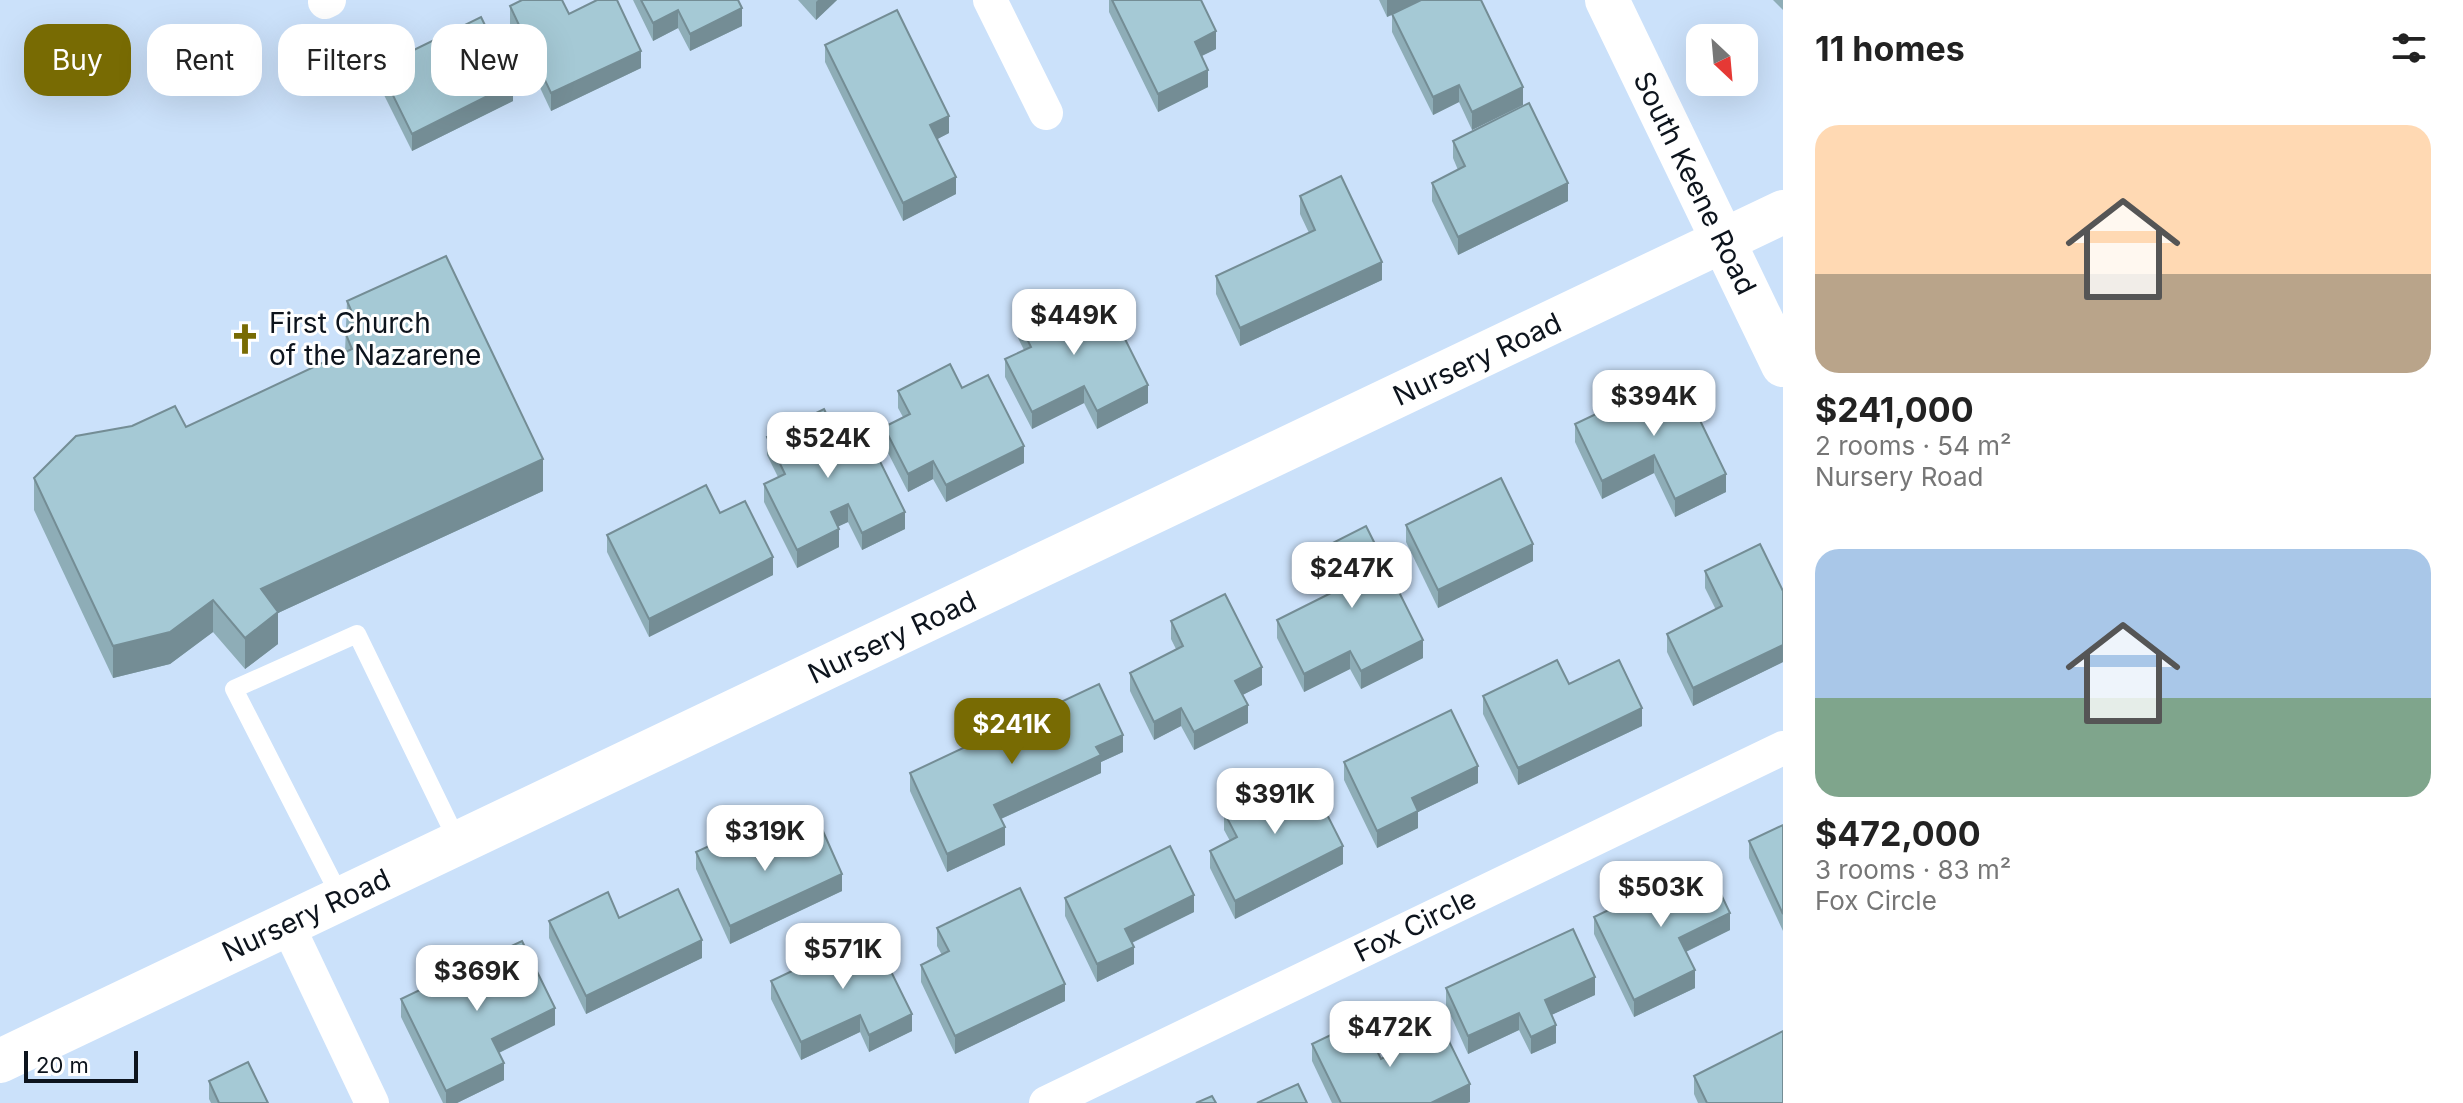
<!DOCTYPE html>
<meta charset="utf-8">
<style>
:root{--surface:#fff;--page:#f6f6f6;--text:#222;--muted:#767676;--accent:#786b03}
body{margin:0;font-family:Inter,sans-serif;background:var(--page);color:var(--text);height:100vh;display:flex;flex-direction:column;font-size:30px;white-space:nowrap}
*{box-sizing:border-box;margin:0}
p{font-size:26px;color:var(--muted)}
.icon{flex:none;width:44px;height:44px;fill:none;stroke:currentColor;stroke-width:2;stroke-linecap:round;stroke-linejoin:round}
.map{position:relative;flex:1;overflow:hidden}
.side{display:flex;flex-direction:column;background:var(--surface);width:680px}
.side>*{flex:none}
.guide{position:absolute;left:24px;top:24px;width:760px;height:72px;display:flex;gap:16px}
.needle{width:52px;rotate:154deg}
.tools{position:absolute;left:1686px;top:24px;display:grid;gap:16px}
.tools a{display:grid;place-items:center;width:72px;height:72px;border-radius:16px;background:var(--surface);box-shadow:0 8px 32px #0002;font-size:40px}
.scale{position:absolute;left:24px;bottom:20px;width:114px;box-sizing:border-box;padding-left:8px;border:4px solid #0d141d;border-top:0;font-size:22px;line-height:28px;white-space:nowrap;color:#0d141d;-webkit-text-stroke:6px #fff;paint-order:stroke}
.price{position:absolute;translate:-50% -68px;padding:0 18px;border-radius:16px;background:#fff;color:#222;font-size:26px;line-height:52px;filter:drop-shadow(0 2px 4px #0008)}
.price::after{content:'';position:absolute;left:50%;top:48px;width:24px;height:18px;margin-left:-12px;background:inherit;clip-path:polygon(0 0,100% 0,50% 100%)}
.price.on{background:var(--accent);color:#fff}
ul{padding:0;list-style:none}
li{display:grid;align-content:center;gap:16px;height:424px;padding:0 32px}
li span{display:grid;place-items:center;height:248px;border-radius:24px;color:#555}
li>.icon{margin-inline-start:auto}
span .icon{width:144px;height:144px;fill:#fffc;stroke-width:1}
li b{font-size:34px}
h2{display:flex;justify-content:space-between;align-items:center;height:96px;padding:0 32px;font-size:34px}
.tag{padding:0 28px;border-radius:24px;background:var(--surface);box-shadow:0 8px 32px #0002;font-size:28px;line-height:72px}
.tag.on{background:var(--accent);color:#fff}
main{display:flex;flex:1;min-height:0}
.map>svg:first-child{display:block}
.lines{fill:none;stroke-linecap:round;stroke-linejoin:round}
.service{stroke:#fff;stroke-width:18}
.minor{stroke:#fff;stroke-width:34}
.tertiary{stroke:#fff;stroke-width:44}
.secondary{stroke:#fff;stroke-width:44}
.wall{fill:#8eadb7}
.shaded-wall{fill:#748d95}
.building{fill:#a5c9d5;stroke:#748d95;stroke-width:2}
.labels{text-anchor:middle;dominant-baseline:central;stroke-width:6;stroke-linejoin:round;paint-order:stroke}
.street-label{font-size:28px;fill:#0d141d;stroke:#fff}
.poi-label{font-size:28px;fill:#0d141d;stroke:#fff;text-anchor:start}
</style>
<main>
<div class="map">
<svg width="1783" height="1103" viewBox="0 0 1783 1103">
<rect width="100%" height="100%" fill="#cbe1fa"/>
<g class="lines">
<path class="service" d="M341,898L234,689L357,634L458,842"/>
<g class="minor">
<path d="M990,0L1046,113"/>
<path d="M325,2L329,0"/>
<path d="M287,924L372,1103"/>
<path d="M1046,1103L1783,748"/>
</g>
<path class="tertiary" d="M0,1061L1783,212"/>
<path class="secondary" d="M1607,0L1783,365"/>
</g>
<g class="wall">
<path d="M633,0H738L742,26L690,51L678,28L653,41Z"/>
<path d="M798,0H837L816,20Z"/>
<path d="M1109,0H1112L1216,49L1202,56L1208,87L1158,112L1109,12Z"/>
<path d="M1379,0H1421L1523,105L1472,130L1459,102L1433,115L1392,32V15L1387,17Z"/>
<path d="M1773,0H1783V10Z"/>
<path d="M510,6L569,14L641,68L551,111L510,24Z"/>
<path d="M825,45L949,133L937,139L956,194L903,221L825,62Z"/>
<path d="M379,67L513,101L412,151L379,85Z"/>
<path d="M1453,141L1568,201L1458,255L1432,201V183L1458,170L1453,158Z"/>
<path d="M1300,196L1382,280L1240,346L1216,294V276L1309,233L1300,214Z"/>
<path d="M347,301L543,491L278,613V644L245,669L213,632L170,664L113,678L34,510V478L186,427L345,352Z"/>
<path d="M1018,321L1148,403L1097,429L1084,403L1032,429L1005,377V359L1024,350L1018,338Z"/>
<path d="M1678,375L1726,492L1675,517L1654,473L1602,499L1575,442V424Z"/>
<path d="M962,388L1024,463L946,502L933,479L908,492L884,445V427L903,417L898,408V391Z"/>
<path d="M767,437H837L905,529L862,550L848,522L838,526L839,547L797,568L764,502V484L778,477L767,455Z"/>
<path d="M1406,525L1533,561L1438,608L1406,542Z"/>
<path d="M607,535L773,575L649,637L607,552Z"/>
<path d="M1317,551L1423,658L1361,689L1350,669L1304,692L1277,638V620L1330,594L1317,568Z"/>
<path d="M1705,571L1783,591V662L1693,706L1667,652V634L1716,610L1705,588Z"/>
<path d="M1171,621L1262,685L1242,695L1248,723L1194,750L1181,726L1154,740L1130,691V673L1176,649L1171,639Z"/>
<path d="M1569,684L1642,726L1518,785L1483,714V696Z"/>
<path d="M1123,752L1101,762V773L1001,819L1005,845L947,872L910,791V773Z"/>
<path d="M1344,762L1478,783L1418,812V828L1377,848L1344,780Z"/>
<path d="M1224,812L1343,864L1235,919L1210,868V851L1230,841L1224,830Z"/>
<path d="M1783,825V931L1749,858V841Z"/>
<path d="M696,852L757,858L842,891L730,944L696,869Z"/>
<path d="M1065,898L1194,912L1132,943L1134,964L1097,982L1065,916Z"/>
<path d="M1594,917L1730,930L1686,952L1695,988L1634,1017L1594,934Z"/>
<path d="M619,918L702,958L586,1014L549,938V921Z"/>
<path d="M937,928L1065,1001L955,1054L921,982V965L942,955L937,946Z"/>
<path d="M771,981L912,1031L869,1052L860,1032L801,1060L771,999Z"/>
<path d="M1446,988L1595,995L1551,1015L1556,1043L1531,1054L1519,1030L1468,1054L1446,1005Z"/>
<path d="M401,999L555,1025L499,1053L504,1080L457,1103H443L401,1017Z"/>
<path d="M1312,1044L1381,1059L1470,1102L1467,1103H1332L1312,1061Z"/>
<path d="M1694,1076L1783,1103H1698L1694,1094Z"/>
<path d="M209,1081L268,1103H211L209,1099Z"/>
</g>
<g class="shaded-wall">
<path d="M818,0H837L816,20V2Z"/>
<path d="M1387,0H1421L1387,17Z"/>
<path d="M742,8V26L690,51V34Z"/>
<path d="M678,10V28L653,41V23Z"/>
<path d="M1216,31V49L1195,59V42Z"/>
<path d="M641,51V68L551,111V93Z"/>
<path d="M1208,70V87L1158,112V94Z"/>
<path d="M513,83V101L412,151V134Z"/>
<path d="M1459,85V102L1433,115V97Z"/>
<path d="M1523,87V105L1472,130V112Z"/>
<path d="M949,116V133L930,143V125Z"/>
<path d="M956,177V194L903,221V203Z"/>
<path d="M1568,183V201L1458,255V237Z"/>
<path d="M1382,262V280L1240,346V328Z"/>
<path d="M1148,385V403L1097,429V411Z"/>
<path d="M1084,386V403L1032,429V412Z"/>
<path d="M1024,446V463L946,502V485Z"/>
<path d="M1654,455V473L1602,499V481Z"/>
<path d="M543,459V491L278,613V644L245,669V638L261,589Z"/>
<path d="M933,461V479L908,492V474Z"/>
<path d="M1726,474V492L1675,517V499Z"/>
<path d="M848,504V522L831,530V512Z"/>
<path d="M905,512V529L862,550V533Z"/>
<path d="M839,529V547L797,568V550Z"/>
<path d="M1533,544V561L1438,608V590Z"/>
<path d="M773,557V575L649,637V619Z"/>
<path d="M213,600V632L170,664L113,678V646Z"/>
<path d="M1423,640V658L1361,689V671Z"/>
<path d="M1783,645V662L1693,706V688Z"/>
<path d="M1350,651V669L1304,692V674Z"/>
<path d="M1262,667V685L1235,699V681Z"/>
<path d="M1248,705V723L1194,750V732Z"/>
<path d="M1181,708V726L1154,740V722Z"/>
<path d="M1642,708V726L1518,785V768Z"/>
<path d="M1123,735V752L1101,762V773L994,822V805L1096,747Z"/>
<path d="M1478,766V783L1418,812V828L1377,848V831L1412,798Z"/>
<path d="M1005,827V845L947,872V854Z"/>
<path d="M1343,846V864L1235,919V901Z"/>
<path d="M842,874V891L730,944V926Z"/>
<path d="M1194,895V912L1125,946V929Z"/>
<path d="M1730,913V930L1679,955V938Z"/>
<path d="M702,940V958L586,1014V996Z"/>
<path d="M1134,947V964L1097,982V964Z"/>
<path d="M1695,970V988L1634,1017V1000Z"/>
<path d="M1595,977V995L1545,1018V1000Z"/>
<path d="M1065,984V1001L955,1054V1036Z"/>
<path d="M555,1008V1025L492,1056V1039Z"/>
<path d="M1519,1013V1030L1468,1054V1036Z"/>
<path d="M912,1014V1031L869,1052V1035Z"/>
<path d="M860,1015V1032L801,1060V1042Z"/>
<path d="M1556,1025V1043L1531,1054V1037Z"/>
<path d="M504,1063V1080L457,1103H446V1091Z"/>
<path d="M1470,1084V1102L1467,1103H1431Z"/>
</g>
<g class="building">
<path d="M522,0H562L569,14L597,0H617L641,51L551,93L510,6Z"/>
<path d="M641,0H738L742,8L690,34L678,10L653,23Z"/>
<path d="M1112,0H1201L1216,31L1195,42L1208,70L1158,94Z"/>
<path d="M1421,0H1481L1523,87L1472,112L1459,85L1433,97L1392,14Z"/>
<path d="M897,10L949,116L930,125L956,177L903,203L825,45Z"/>
<path d="M481,17L513,83L412,134L379,67Z"/>
<path d="M1529,103L1568,183L1458,237L1432,183L1465,166L1453,141Z"/>
<path d="M1341,176L1382,262L1240,328L1216,276L1315,230L1300,196Z"/>
<path d="M446,256L543,459L261,589L278,612L245,638L213,600L170,632L113,646L34,478L76,436L132,426L175,406L186,427L352,349L345,332L358,326L347,301Z"/>
<path d="M1070,294L1083,321L1109,307L1148,385L1097,411L1084,386L1032,412L1005,359L1031,347L1018,321Z"/>
<path d="M950,364L962,388L988,375L1024,446L946,485L933,461L908,474L884,427L910,414L898,391Z"/>
<path d="M1678,375L1726,474L1675,499L1654,455L1602,481L1575,424Z"/>
<path d="M824,409L837,437L862,425L905,512L862,533L848,504L831,512L839,529L797,550L764,484L785,474L767,437Z"/>
<path d="M1501,478L1533,544L1438,590L1406,525Z"/>
<path d="M706,485L720,513L745,501L773,557L649,619L607,535Z"/>
<path d="M1366,526L1423,640L1361,671L1350,651L1304,674L1277,620L1337,590L1317,551Z"/>
<path d="M1760,544L1783,591V645L1693,688L1667,634L1722,606L1705,571Z"/>
<path d="M1225,594L1262,667L1235,681L1248,705L1194,732L1181,708L1154,722L1130,673L1183,646L1171,621Z"/>
<path d="M1557,660L1569,684L1619,660L1642,708L1518,768L1483,696Z"/>
<path d="M1099,684L1123,735L1096,747L1101,755L994,805L1005,827L947,854L910,773Z"/>
<path d="M1451,710L1478,766L1412,798L1418,811L1377,831L1344,762Z"/>
<path d="M1305,771L1343,846L1235,901L1210,851L1237,837L1224,812Z"/>
<path d="M1783,825V914L1749,841Z"/>
<path d="M822,829L842,874L730,926L696,852L744,830L757,858Z"/>
<path d="M1170,846L1194,895L1125,929L1134,947L1097,964L1065,898Z"/>
<path d="M1706,863L1730,913L1679,938L1695,970L1634,1000L1594,917Z"/>
<path d="M1020,888L1065,984L955,1036L921,965L949,951L937,928Z"/>
<path d="M678,889L702,940L586,996L549,921L608,892L619,918Z"/>
<path d="M1573,929L1595,977L1545,1000L1556,1025L1531,1037L1519,1013L1468,1036L1446,988Z"/>
<path d="M872,933L912,1014L869,1035L860,1015L801,1042L771,981Z"/>
<path d="M522,941L555,1008L492,1039L504,1063L446,1091L401,999Z"/>
<path d="M1362,1020L1381,1059L1443,1029L1470,1084L1431,1103H1341L1312,1044Z"/>
<path d="M1783,1031V1103H1707L1694,1076Z"/>
<path d="M248,1062L268,1103H219L209,1081Z"/>
<path d="M1298,1084L1307,1103H1257Z"/>
<path d="M1212,1096L1216,1103H1196Z"/>
</g>
<defs>
<symbol id="church-bare" viewBox="-9 -9 18 18"><path d="M-1.2-6h2.4v3.5h3.3v2.4h-3.3V6h-2.4V-.1h-3.3v-2.4h3.3Z" fill="#786b03" stroke="#fff" stroke-width="2.5" paint-order="stroke"/></symbol>
</defs>
<g fill-rule="evenodd">
<use href="#church-bare" x="223" y="317" width="44" height="44"/>
</g>
<g class="labels">
<g class="street-label">
<text transform="translate(1695 183) rotate(64)">South Keene Road</text>
<text transform="translate(1477 359) rotate(-25)">Nursery Road</text>
<text transform="translate(892 637) rotate(-25)">Nursery Road</text>
<text transform="translate(306 915) rotate(-25)">Nursery Road</text>
<text transform="translate(1415 925) rotate(-26)">Fox Circle</text>
</g>
<g class="poi-label">
<text x="269" y="323">First Church<tspan x="269" dy="32">of the Nazarene</tspan></text>
</g>
</g>
</svg>
<div class="tools">
<a><svg class="needle" viewBox="-14 -14 28 28"><path d="M0-13l5 13h-10z" fill="#e53935"/><path d="M0 13l5-13h-10z" fill="#767676"/></svg></a>
</div>
<div class="scale">20 m</div>
<b class="price" style="left:1074px;top:357px">$449K</b>
<b class="price" style="left:1654px;top:438px">$394K</b>
<b class="price" style="left:828px;top:480px">$524K</b>
<b class="price" style="left:1352px;top:610px">$247K</b>
<b class="price on" style="left:1012px;top:766px">$241K</b>
<b class="price" style="left:1275px;top:836px">$391K</b>
<b class="price" style="left:765px;top:873px">$319K</b>
<b class="price" style="left:1661px;top:929px">$503K</b>
<b class="price" style="left:843px;top:991px">$571K</b>
<b class="price" style="left:477px;top:1013px">$369K</b>
<b class="price" style="left:1390px;top:1069px">$472K</b>
<div class="guide">
<a class="tag on">Buy</a>
<a class="tag">Rent</a>
<a class="tag">Filters</a>
<a class="tag">New</a>
</div>
</div>
<section class="side">
<h2>11 homes<svg class="icon" aria-label="filters" viewBox="0 0 24 24"><path d="M4 7h16M4 17h16"/><circle cx="9" cy="7" r="2"/><circle cx="15" cy="17" r="2"/></svg></h2>
<ul>
<li><span style="background:linear-gradient(#ffd9b3 60%,#b9a48a 0)"><svg class="icon" aria-label="home" viewBox="0 0 24 24"><path d="M3 11l9-7 9 7M6 9v11h12V9"/></svg></span><div><b>$241,000</b><p>2 rooms · 54 m²</p><p>Nursery Road</p></div></li>
<li><span style="background:linear-gradient(#a9c7e8 60%,#7fa58c 0)"><svg class="icon" aria-label="home" viewBox="0 0 24 24"><path d="M3 11l9-7 9 7M6 9v11h12V9"/></svg></span><div><b>$472,000</b><p>3 rooms · 83 m²</p><p>Fox Circle</p></div></li>
</ul>
</section>
</main>
